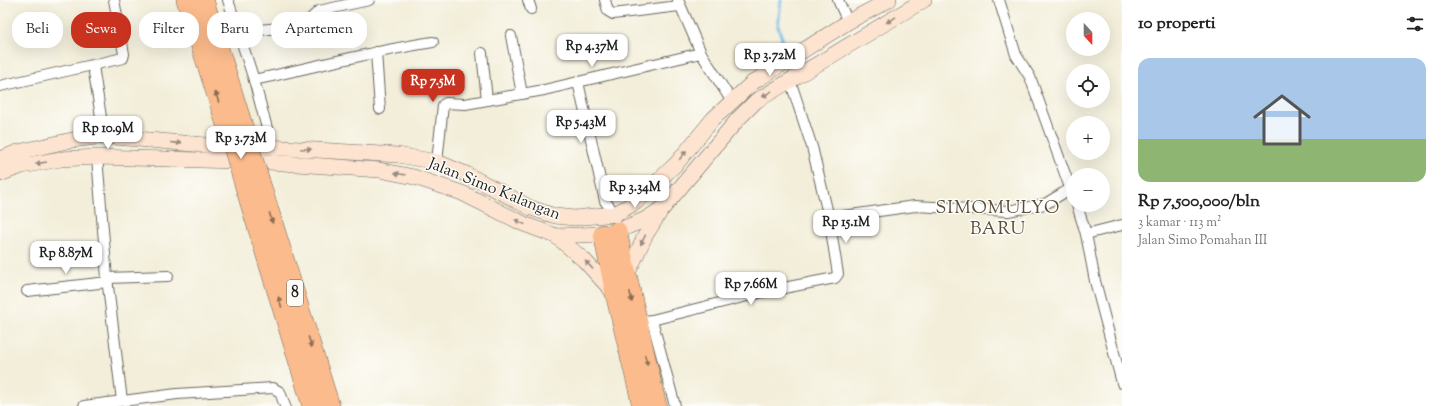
<!DOCTYPE html>
<html lang="id">
<meta charset="utf-8">
<style>
:root{--surface:#fff;--page:#f2f2f2;--text:#222;--muted:#767676;--line:#e0e0e0;--accent:#c8321e}
body{margin:0;font-family:"Sorts Mill Goudy",serif;background:var(--page);color:var(--text);height:100vh;display:flex;flex-direction:column;font-size:15px;white-space:nowrap}
*{box-sizing:border-box;margin:0}
p{font-size:13px;color:var(--muted)}
.icon{flex:none;width:22px;height:22px;fill:none;stroke:currentColor;stroke-width:2;stroke-linecap:round;stroke-linejoin:round}
.map{position:relative;flex:1;overflow:hidden}
.panel{display:flex;flex-direction:column;background:var(--surface);width:320px}
.panel>*{flex:none}
.guide{position:absolute;left:12px;top:12px;width:380px;height:36px;display:flex;gap:8px}
.needle{width:26px;rotate:159deg}
.buttons{position:absolute;left:1066px;top:12px;display:grid;gap:8px}
.buttons a{display:grid;place-items:center;width:44px;height:44px;border-radius:50%;background:var(--surface);box-shadow:0 4px 16px #0002;font-size:20px}
.price{position:absolute;translate:-50% -34px;padding:0 9px;border-radius:8px;background:#fff;color:#222;font-size:13px;line-height:26px;filter:drop-shadow(0 1px 2px #0008)}
.price::after{content:'';position:absolute;left:50%;top:24px;width:12px;height:9px;margin-left:-6px;background:inherit;clip-path:polygon(0 0,100% 0,50% 100%)}
.price.active{background:var(--accent);color:#fff}
ul{padding:0;list-style:none}
li{display:grid;align-content:center;gap:8px;height:212px;padding:0 16px}
li+li{border-top:1px solid var(--line)}
li span{display:grid;place-items:center;height:124px;border-radius:12px;color:#555}
li>.icon{margin-inline-start:auto}
span .icon{width:72px;height:72px;fill:#fffc;stroke-width:1}
li b{font-size:17px}
h2{display:flex;justify-content:space-between;align-items:center;height:48px;padding:0 16px;font-size:17px}
.tag{padding:0 14px;border-radius:16px;background:var(--surface);box-shadow:0 4px 16px #0002;font-size:14px;line-height:36px}
.tag.active{background:var(--accent);color:#fff}
main{display:flex;flex:1;min-height:0}
.map>svg:first-child{display:block}
.lines{fill:none;stroke-linecap:round;stroke-linejoin:round}
.stream{stroke:#75b7ea;stroke-width:3}
.minor-casing{stroke:#67665e;stroke-width:12}
.secondary-casing{stroke:#67665e;stroke-width:16}
.motorway-casing{stroke:#67665e;stroke-width:20}
.minor{stroke:#fff;stroke-width:10}
.secondary{stroke:#fde4d1;stroke-width:15}
.motorway{stroke:#fbbb8c;stroke-width:19}
.motorway-bridge-casing{stroke:#67665e;stroke-width:20;stroke-linecap:butt}
.motorway-bridge{stroke:#fbbb8c;stroke-width:19}
.oneway{fill:#988a80}
.oneway2{fill:#8c6c54}
.labels{text-anchor:middle;dominant-baseline:central;stroke-width:3;stroke-linejoin:round;paint-order:stroke}
.shield{fill:#fdfcf7;stroke:#605f5e;stroke-width:1}
.shield-label{font-size:15px;font-weight:bold;fill:#1c1c1c}
.street-label{font-size:16px;fill:#1c1c1c;stroke:#fdfcf7}
.quarter-label{font-size:18px;letter-spacing:1px;fill:#594c3c;stroke:#fdfcf7}
</style>
<main>
<div class="map">
<svg width="1122" height="406" viewBox="0 0 1122 406">
<rect width="100%" height="100%" fill="#fdfcf7"/>
<filter id="ink" filterUnits="userSpaceOnUse"><feTurbulence type="fractalNoise" baseFrequency=".025" numOctaves="2"/><feDisplacementMap in="SourceGraphic" scale="8" xChannelSelector="R" yChannelSelector="G"/><feConvolveMatrix kernelMatrix="1 2 1 2 8 2 1 2 1" color-interpolation-filters="sRGB"/></filter>
<filter id="wash" filterUnits="userSpaceOnUse"><feTurbulence type="fractalNoise" baseFrequency=".012" numOctaves="4" result="noise"/><feDisplacementMap in="SourceGraphic" scale="16" xChannelSelector="R" yChannelSelector="G"/><feGaussianBlur stdDeviation="0.9" result="paint"/><feColorMatrix in="noise" values="0 0 0 0 0 0 0 0 0 0 0 0 0 0 0 0 0 1.4 0 .05"/><feComposite in="paint" operator="in"/></filter>
<g filter="url(#wash)">
<rect width="100%" height="100%" fill="#f3eed9"/>
<g class="lines">
<path class="stream" d="M781,0L778,26L787,54"/>
</g>
</g>
<g filter="url(#ink)">
<g class="lines">
<defs>
<g id="minor">
<path d="M228,0L254,80L272,147"/>
<path d="M528,0L531,9"/>
<path d="M605,0L608,11L613,14L679,6"/>
<path d="M678,0L701,53L731,100"/>
<path d="M838,0L848,22"/>
<path d="M999,0L1016,55L1030,77L1073,196"/>
<path d="M240,32L299,26L305,24L319,11L369,0"/>
<path d="M511,36L522,94"/>
<path d="M376,52L380,109"/>
<path d="M482,53L487,100"/>
<path d="M93,66L104,136"/>
<path d="M254,80C314,67 373,51 433,42"/>
<path d="M790,80L812,147L829,218L915,206L1008,211L1045,204L1070,189"/>
<path d="M578,82L605,201L615,214L616,218"/>
<path d="M0,86L123,58L124,54L114,0"/>
<path d="M97,157L107,278L122,401"/>
<path d="M437,162L443,105L446,103L465,104L544,90L701,53"/>
<path d="M1077,205L1086,234L1095,281L1122,383"/>
<path d="M1086,234L1122,225"/>
<path d="M107,278L168,276"/>
<path d="M27,291L108,282"/>
<path d="M652,320L763,292L835,278L838,274L829,218"/>
<path d="M646,321L652,320L675,406"/>
<path d="M84,406L177,394L273,388L280,392L285,406"/>
</g>
<g id="secondary">
<path d="M0,159L18,152L72,140L104,136L216,146L267,147L398,155L437,162L468,175L531,208L555,216L574,218L615,214L636,202L677,163L713,119L752,83L848,22L889,0"/>
<path d="M0,174L22,166L61,159L97,157L269,162L379,170L414,177L462,193L524,224L556,236L603,234L617,231L644,220L663,208L738,119L756,101L924,0"/>
<path d="M556,236L584,260L615,294"/>
<path d="M627,275L645,236L660,212"/>
</g>
<g id="motorway">
<path d="M186,0L229,134"/>
<path d="M204,0L244,129"/>
<path d="M260,181L330,406"/>
<path d="M244,184L312,406"/>
<path d="M617,231L657,406"/>
<path d="M603,234L615,294L642,406"/>
</g>
</defs>
<use href="#minor" class="minor-casing"/>
<use href="#secondary" class="secondary-casing"/>
<use href="#motorway" class="motorway-casing"/>
<use href="#minor" class="minor"/>
<use href="#secondary" class="secondary"/>
<use href="#motorway" class="motorway"/>
<defs>
<g id="motorway-bridge">
<path d="M244,129L260,181"/>
<path d="M229,134L244,184"/>
</g>
</defs>
<use href="#motorway-bridge" class="motorway-bridge-casing"/>
<use href="#motorway-bridge" class="motorway-bridge"/>
</g>
<defs><path id="oneway-solid" d="M-6-.8H1V-3.2L6.5 0L1 3.2V.8H-6Z"/></defs>
<g class="oneway">
<use href="#oneway-solid" transform="translate(891 20) rotate(149)"/>
<use href="#oneway-solid" transform="translate(767 94) rotate(148)"/>
<use href="#oneway-solid" transform="translate(176 143) rotate(5)"/>
<use href="#oneway-solid" transform="translate(306 149) rotate(3)"/>
<use href="#oneway-solid" transform="translate(683 155) rotate(-51)"/>
<use href="#oneway-solid" transform="translate(41 163) rotate(171)"/>
<use href="#oneway-solid" transform="translate(400 174) rotate(-170)"/>
<use href="#oneway-solid" transform="translate(520 222) rotate(-154)"/>
<use href="#oneway-solid" transform="translate(643 240) rotate(116)"/>
<use href="#oneway-solid" transform="translate(589 265) rotate(-133)"/>
</g>
<g class="oneway2">
<use href="#oneway-solid" transform="translate(217 97) rotate(-108)"/>
<use href="#oneway-solid" transform="translate(271 218) rotate(73)"/>
<use href="#oneway-solid" transform="translate(631 297) rotate(78)"/>
<use href="#oneway-solid" transform="translate(280 302) rotate(-107)"/>
<use href="#oneway-solid" transform="translate(310 342) rotate(73)"/>
<use href="#oneway-solid" transform="translate(646 360) rotate(77)"/>
</g>
</g>
<g class="labels">
<rect class="shield" x="287" y="280" width="16" height="26" rx="3"/>
<g class="shield-label">
<text x="295" y="293">8</text>
</g>
<g class="street-label">
<text transform="translate(494 190) rotate(22)">Jalan Simo Kalangan</text>
</g>
<g class="quarter-label">
<text x="998" y="209">SIMOMULYO<tspan x="998" dy="21">BARU</tspan></text>
</g>
</g>
</svg>
<div class="buttons">
<a><svg class="needle" viewBox="-14 -14 28 28"><path d="M0-13l5 13h-10z" fill="#e53935"/><path d="M0 13l5-13h-10z" fill="#767676"/></svg></a>
<a><svg class="icon" aria-label="locate" viewBox="0 0 24 24"><circle cx="12" cy="12" r="6"/><path d="M12 2v4M12 18v4M2 12h4M18 12h4"/></svg></a>
<a>+</a>
<a>−</a>
</div>
<b class="price" style="left:592px;top:68px">Rp 4.37M</b>
<b class="price" style="left:770px;top:77px">Rp 3.72M</b>
<b class="price active" style="left:433px;top:103px">Rp 7.5M</b>
<b class="price" style="left:581px;top:144px">Rp 5.43M</b>
<b class="price" style="left:108px;top:150px">Rp 10.9M</b>
<b class="price" style="left:241px;top:160px">Rp 3.73M</b>
<b class="price" style="left:635px;top:209px">Rp 3.34M</b>
<b class="price" style="left:846px;top:244px">Rp 15.1M</b>
<b class="price" style="left:66px;top:275px">Rp 8.87M</b>
<b class="price" style="left:751px;top:306px">Rp 7.66M</b>
<div class="guide">
<a class="tag">Beli</a>
<a class="tag active">Sewa</a>
<a class="tag">Filter</a>
<a class="tag">Baru</a>
<a class="tag">Apartemen</a>
</div>
</div>
<section class="panel">
<h2>10 properti<svg class="icon" aria-label="filters" viewBox="0 0 24 24"><path d="M4 7h16M4 17h16"/><circle cx="9" cy="7" r="2"/><circle cx="15" cy="17" r="2"/></svg></h2>
<ul>
<li><span style="background:linear-gradient(#a9c7e8 65%,#8fb573 0)"><svg class="icon" aria-label="home" viewBox="0 0 24 24"><path d="M3 11l9-7 9 7M6 9v11h12V9"/></svg></span><div><b>Rp 7,500,000/bln</b><p>3 kamar · 113 m²</p><p>Jalan Simo Pomahan III</p></div></li>
</ul>
</section>
</main>
